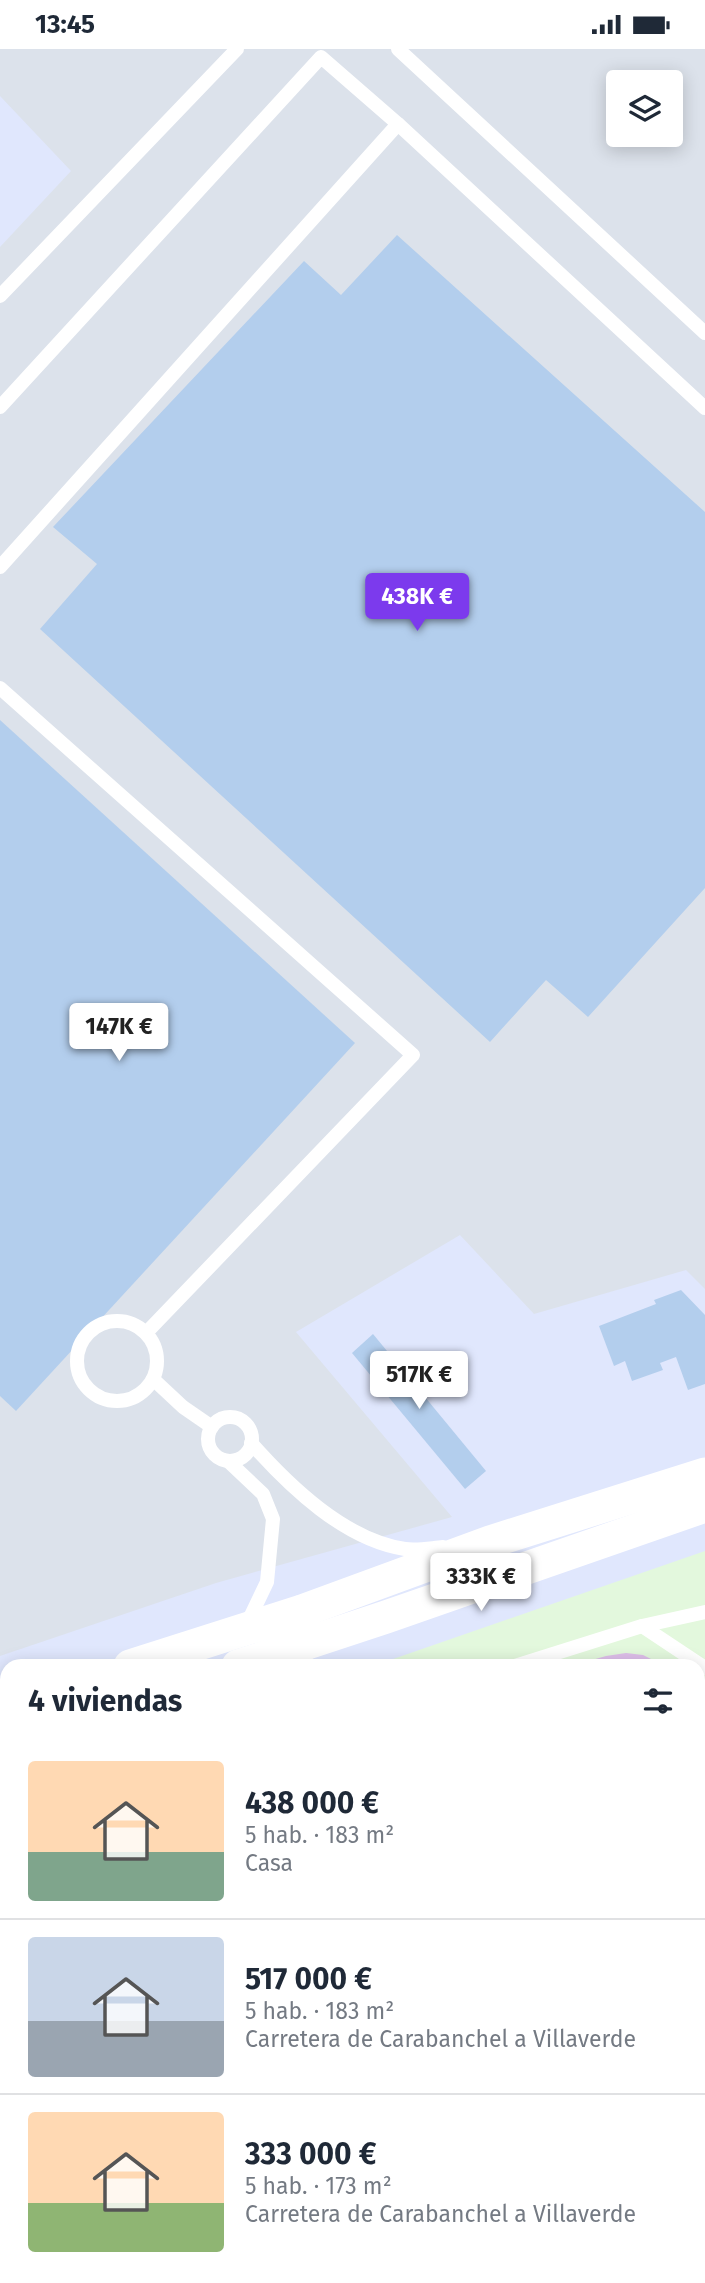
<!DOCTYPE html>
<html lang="es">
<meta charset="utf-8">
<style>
:root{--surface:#fff;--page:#f6f6f7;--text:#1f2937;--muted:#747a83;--line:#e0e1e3;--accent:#7c3aed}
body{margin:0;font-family:"Fira Sans",sans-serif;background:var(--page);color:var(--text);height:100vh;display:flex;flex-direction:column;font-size:26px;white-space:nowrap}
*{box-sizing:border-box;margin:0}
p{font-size:23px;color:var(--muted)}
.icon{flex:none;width:38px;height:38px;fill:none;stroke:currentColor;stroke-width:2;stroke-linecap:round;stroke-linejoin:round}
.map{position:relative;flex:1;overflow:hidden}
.details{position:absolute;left:0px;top:1610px;width:705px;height:625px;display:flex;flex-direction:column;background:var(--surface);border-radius:21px 21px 0 0;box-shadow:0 4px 18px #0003}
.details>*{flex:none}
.controls{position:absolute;left:606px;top:21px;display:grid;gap:14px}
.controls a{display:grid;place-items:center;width:77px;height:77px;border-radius:7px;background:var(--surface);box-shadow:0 4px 18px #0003;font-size:35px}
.price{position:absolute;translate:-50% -60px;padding:0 16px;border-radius:7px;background:#fff;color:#222;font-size:23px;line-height:46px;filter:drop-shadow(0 2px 4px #0008)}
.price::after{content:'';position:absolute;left:50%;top:42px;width:21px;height:16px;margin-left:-10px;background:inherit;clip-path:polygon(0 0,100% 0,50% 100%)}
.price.selected{background:var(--accent);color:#fff}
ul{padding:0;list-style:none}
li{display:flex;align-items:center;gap:21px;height:175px;padding:0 28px}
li+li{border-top:2px solid var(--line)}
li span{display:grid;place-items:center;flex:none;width:196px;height:140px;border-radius:7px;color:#555}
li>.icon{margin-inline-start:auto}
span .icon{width:84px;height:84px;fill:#fffc;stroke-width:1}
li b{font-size:30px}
h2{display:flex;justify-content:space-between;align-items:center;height:84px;padding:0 28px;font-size:30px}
.status{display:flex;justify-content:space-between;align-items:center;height:49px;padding:0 35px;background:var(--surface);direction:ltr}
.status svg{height:19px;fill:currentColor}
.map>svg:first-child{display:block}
.industrial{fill:#dce2eb;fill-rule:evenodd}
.education{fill:#e3f8dd}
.green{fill:#debfea}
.building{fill:#b3ceed}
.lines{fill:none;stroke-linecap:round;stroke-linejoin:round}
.path{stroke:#9bb7d7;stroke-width:4.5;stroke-dasharray:2 5;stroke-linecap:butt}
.service{stroke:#fff;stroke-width:14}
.tertiary{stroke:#fff;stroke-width:33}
</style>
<div class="status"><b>13:45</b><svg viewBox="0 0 49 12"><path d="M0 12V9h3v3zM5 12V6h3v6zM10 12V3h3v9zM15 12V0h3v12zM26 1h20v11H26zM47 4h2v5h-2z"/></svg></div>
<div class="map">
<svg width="705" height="2234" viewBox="0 0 705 2234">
<rect width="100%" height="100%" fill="#e0e7fd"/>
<path class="industrial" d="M0,0H705V1240L686,1221L534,1265L460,1186L296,1283L452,1468L216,1534L0,1607V198L71,122L0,47ZM618,33H670V86H618Z"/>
<path class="education" d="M705,1502V2234H0V1746L7,1743V2228H698V1617H373Z"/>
<path class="green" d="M626,1604L643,1606L665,1617H571L606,1607Z"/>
<g class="building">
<path d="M397,186L705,463V839L588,968L546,931L490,993L40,580L97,515L53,478L304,212L341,246Z"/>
<path d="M0,671L355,994L16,1362L0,1347Z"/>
<path d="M681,1241L705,1266V1335L688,1341L676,1308L660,1314L663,1321L632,1332L625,1312L614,1317L599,1277L656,1255L654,1251Z"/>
<path d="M373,1285L486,1422L465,1440L352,1304Z"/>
<path d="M7,1811V1902H6L3,1890L0,1891V1813Z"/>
<path d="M7,1931V2001L0,2003V1933Z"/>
<path d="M705,2015V2058L701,2062L698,2060V2022Z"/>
<path d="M698,2091L705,2100V2157L698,2149Z"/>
<path d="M705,2199V2234H659L656,2228H698V2203Z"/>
<path d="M446,2228H634L624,2234H450Z"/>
</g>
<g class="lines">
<g class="path">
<path d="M698,1698L705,1695"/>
<path d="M698,1762L705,1766"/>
<path d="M0,2008L7,2006"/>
<path d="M380,2228L384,2234"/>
<path d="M188,2234L198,2228"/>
<path d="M256,2234L267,2228"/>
</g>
<g class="service">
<path d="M398,0L705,284"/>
<path d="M0,247L237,0"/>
<path d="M0,358L321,8L398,75L705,359"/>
<path d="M0,518L398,75"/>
<path d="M0,639L413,1006L146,1284"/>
<circle cx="117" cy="1312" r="40"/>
<path d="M153,1330L183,1358L212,1378"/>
<circle cx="230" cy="1390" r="22"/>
<path d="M251,1394C290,1438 345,1491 405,1500C417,1502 431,1499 443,1498"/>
<path d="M228,1412L263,1445L273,1470L267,1533L246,1577"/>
<path d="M642,1577L705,1619"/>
<path d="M300,1596L308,1617"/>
<path d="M515,1617L642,1577L705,1563"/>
<path d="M0,1794L7,1792"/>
<path d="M698,1844L705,1833"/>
<path d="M698,1973L705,1975"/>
<path d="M0,2064L7,2062"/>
<path d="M414,2228L417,2234"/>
</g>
<g class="tertiary">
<path d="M130,1617L302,1562L490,1493L705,1425"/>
<path d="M238,1617L386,1568L705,1457"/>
<path d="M0,1659L7,1657"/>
<path d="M0,1696L7,1694"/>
</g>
</g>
</svg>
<div class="controls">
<a><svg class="icon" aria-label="layers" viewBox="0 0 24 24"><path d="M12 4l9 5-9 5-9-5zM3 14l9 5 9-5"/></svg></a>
</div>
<b class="price selected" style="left:417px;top:584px">438K €</b>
<b class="price" style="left:119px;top:1014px">147K €</b>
<b class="price" style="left:419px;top:1362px">517K €</b>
<b class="price" style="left:481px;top:1564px">333K €</b>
<section class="details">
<h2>4 viviendas<svg class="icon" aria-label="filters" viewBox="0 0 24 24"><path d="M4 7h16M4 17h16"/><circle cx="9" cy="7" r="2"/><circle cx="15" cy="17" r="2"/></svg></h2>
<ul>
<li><span style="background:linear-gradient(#ffd9b3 65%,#7fa58c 0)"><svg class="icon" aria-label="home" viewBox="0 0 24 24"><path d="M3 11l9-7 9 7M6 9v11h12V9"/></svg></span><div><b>438 000 €</b><p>5 hab. · 183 m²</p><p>Casa</p></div></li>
<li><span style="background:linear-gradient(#c9d6e8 60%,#9aa5b1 0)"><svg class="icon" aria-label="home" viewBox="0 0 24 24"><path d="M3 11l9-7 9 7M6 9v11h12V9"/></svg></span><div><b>517 000 €</b><p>5 hab. · 183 m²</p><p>Carretera de Carabanchel a Villaverde</p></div></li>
<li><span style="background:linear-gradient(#ffd9b3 65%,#8fb573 0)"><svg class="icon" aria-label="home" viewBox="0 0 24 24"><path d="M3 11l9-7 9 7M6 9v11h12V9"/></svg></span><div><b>333 000 €</b><p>5 hab. · 173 m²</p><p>Carretera de Carabanchel a Villaverde</p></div></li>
</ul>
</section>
</div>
